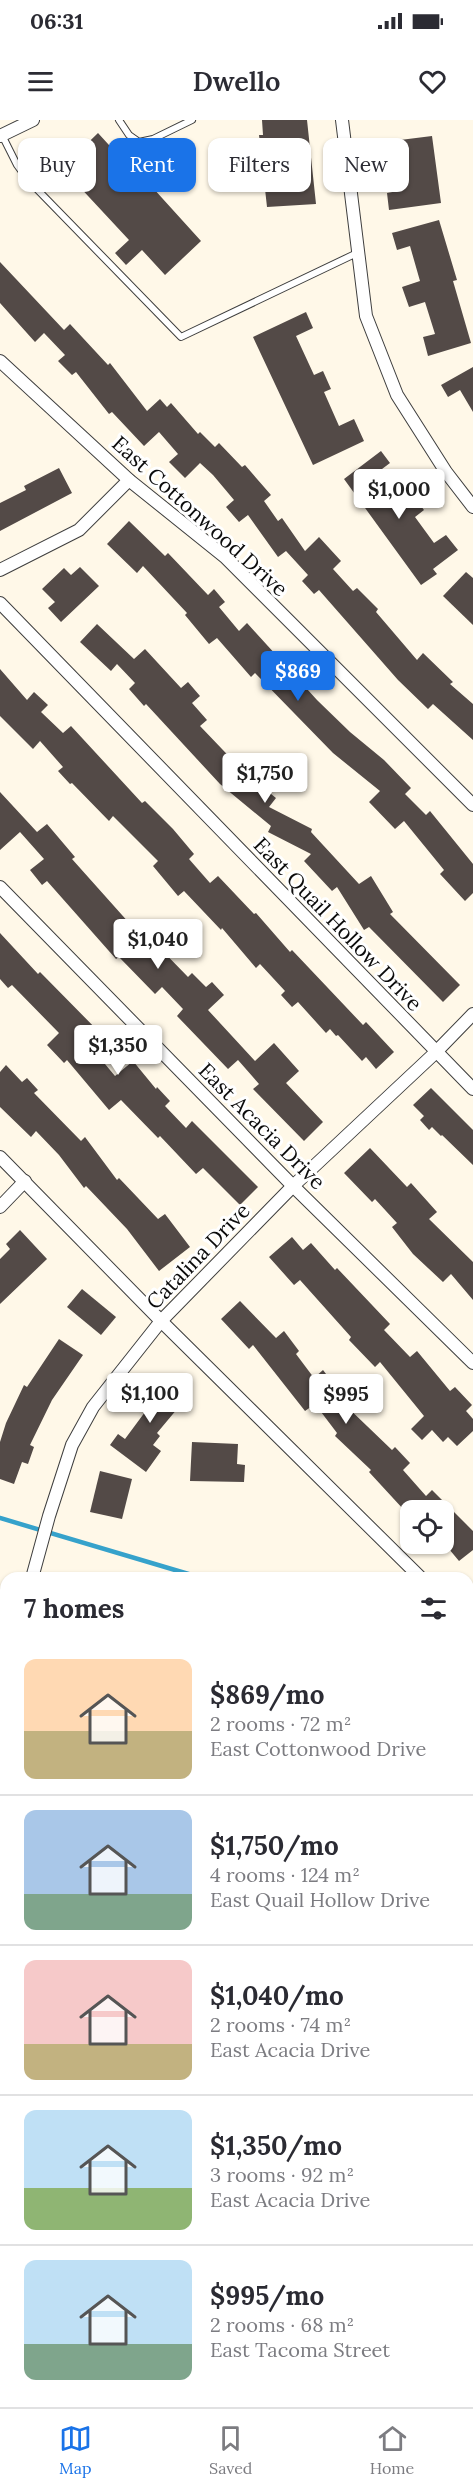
<!DOCTYPE html>
<meta charset="utf-8">
<style>
:root{--surface:#fff;--page:#f7f7f7;--text:#2b2b33;--muted:#7c7c81;--line:#e1e1e2;--accent:#1a73e8}
body{margin:0;font-family:Lora,serif;background:var(--page);color:var(--text);height:100vh;display:flex;flex-direction:column;font-size:22px;white-space:nowrap}
*{box-sizing:border-box;margin:0}
p{font-size:20px;color:var(--muted)}
.icon{flex:none;width:33px;height:33px;fill:none;stroke:currentColor;stroke-width:2;stroke-linecap:round;stroke-linejoin:round}
.map{position:relative;flex:1;overflow:hidden}
.panel{position:absolute;left:0px;top:1452px;width:474px;height:836px;display:flex;flex-direction:column;background:var(--surface);border-radius:18px 18px 0 0;box-shadow:0 2px 4px #0004}
.panel>*{flex:none}
.hud{position:absolute;left:18px;top:18px;width:438px;height:54px;display:flex;gap:12px}
.buttons{position:absolute;left:400px;top:1380px;display:grid;gap:12px}
.buttons a{display:grid;place-items:center;width:54px;height:54px;border-radius:12px;background:var(--surface);box-shadow:0 2px 4px #0004;font-size:30px}
.price{position:absolute;translate:-50% -51px;padding:0 14px;border-radius:6px;background:#fff;color:#222;font-size:20px;line-height:39px;filter:drop-shadow(0 2px 3px #0008)}
.price::after{content:'';position:absolute;left:50%;top:36px;width:18px;height:14px;margin-left:-9px;background:inherit;clip-path:polygon(0 0,100% 0,50% 100%)}
.price.selected{background:var(--accent);color:#fff}
ul{padding:0;list-style:none}
li{display:flex;align-items:center;gap:18px;height:150px;padding:0 24px}
li+li{border-top:2px solid var(--line)}
li span{display:grid;place-items:center;flex:none;width:168px;height:120px;border-radius:12px;color:#555}
li>.icon{margin-inline-start:auto}
span .icon{width:72px;height:72px;fill:#fffc;stroke-width:1}
li b{font-size:26px}
h2{display:flex;justify-content:space-between;align-items:center;height:72px;padding:0 24px;font-size:26px}
.chip{padding:0 21px;border-radius:12px;background:var(--surface);box-shadow:0 2px 4px #0004;font-size:21px;line-height:54px}
.chip.selected{background:var(--accent);color:#fff}
.status{display:flex;justify-content:space-between;align-items:center;height:42px;padding:0 30px;background:var(--surface);direction:ltr}
.status svg{height:16px;fill:currentColor}
header{display:flex;justify-content:space-between;align-items:center;height:78px;padding:0 24px;background:var(--surface);font-size:27px;font-weight:600}
.dock{display:flex;justify-content:space-around;align-items:center;height:84px;border-top:2px solid var(--line);background:var(--surface);font-size:16px;color:var(--muted)}
.dock a{display:grid;justify-items:center;gap:3px}
.dock .selected{color:var(--accent)}
.map>svg:first-child{display:block}
.green{fill:#d5e8b4}
.lines{fill:none;stroke-linecap:round;stroke-linejoin:round}
.stream{stroke:#36a2cb;stroke-width:4.5}
.building{fill:#534a47}
.lane-casing{stroke:#3e3e3e;stroke-width:8}
.street-casing{stroke:#3e3e3e;stroke-width:14}
.secondary-casing{stroke:#2d2d2d;stroke-width:20}
.lane{stroke:#fff;stroke-width:6}
.street{stroke:#fff;stroke-width:12}
.secondary{stroke:#fee9a4;stroke-width:18}
.labels{text-anchor:middle;dominant-baseline:central;stroke-width:6;stroke-linejoin:round;paint-order:stroke}
.street-label{font-size:21px;fill:#0b0b0b;stroke:#fff}
</style>
<div class="status"><b>06:31</b><svg viewBox="0 0 49 12"><path d="M0 12V9h3v3zM5 12V6h3v6zM10 12V3h3v9zM15 12V0h3v12zM26 1h20v11H26zM47 4h2v5h-2z"/></svg></div>
<header><svg class="icon" aria-label="menu" viewBox="0 0 24 24"><path d="M4 6h16M4 12h16M4 18h16"/></svg>Dwello<svg class="icon" aria-label="heart" viewBox="0 0 24 24"><path d="M12 20l-8-8c-3-5 5-10 8-4 3-6 11-1 8 4z"/></svg></header>
<div class="map">
<svg width="473" height="2287" viewBox="0 0 473 2287">
<rect width="100%" height="100%" fill="#fff8e8"/>
<path class="green" d="M473,1649V2088L468,2090V1650Z"/>
<g class="lines">
<g class="stream">
<path d="M0,1398L202,1458"/>
<path d="M468,1539L473,1540"/>
</g>
</g>
<g class="building">
<path d="M262,0H307L316,84L267,87L259,15H263Z"/>
<path d="M98,13L150,70L153,68L201,121L165,155L142,130L126,145L115,133L129,120L62,48Z"/>
<path d="M432,16L441,83L389,90L387,73L403,70L399,37L387,39L384,22Z"/>
<path d="M439,100L457,160L453,161L471,223L428,236L423,217L435,214L425,182L409,187L402,167L420,161L410,126L397,130L392,113Z"/>
<path d="M0,142L64,210L70,204L108,245L110,243L147,291L160,279L167,287L171,283L198,314L200,312L215,327L219,323L242,347L245,345L271,375L264,381L278,401L282,398L305,431L319,417L341,441L333,449L353,471L357,468L378,489L376,492L417,540L423,533L453,562L450,564L473,584V620L433,584L428,589L398,560L319,470L314,474L302,461L308,455L286,431L278,437L248,395L239,402L226,387L234,380L213,355L200,343L185,358L169,342L178,334L159,312L144,326L112,292L109,294L76,252L72,255L58,241L65,235L44,213L35,222L0,183Z"/>
<path d="M306,192L313,208L296,216L314,255L323,251L331,269L324,272L339,306L354,299L364,321L313,345L253,217Z"/>
<path d="M473,247V292L460,270L448,277L441,265Z"/>
<path d="M381,331L390,343L378,352L400,381L411,373L424,390L415,397L434,423L446,415L458,430L433,449L437,454L421,465L344,359Z"/>
<path d="M59,348L72,373L0,411V383L26,370L24,366Z"/>
<path d="M129,401L165,436L168,433L208,475L214,469L225,482L219,487L239,511L247,503L317,580L350,612L384,640L411,668L405,674L426,695L430,691L473,744V773L465,781L440,754L444,750L404,701L395,709L369,682L380,671L333,633L255,553L251,557L217,518L209,524L185,495L187,493L143,446L137,453L107,424Z"/>
<path d="M80,447L99,466L61,502L48,488L55,482L42,469L64,448L71,455Z"/>
<path d="M466,452L473,458V505L443,476Z"/>
<path d="M97,504L134,539L145,529L181,568L188,562L200,576L192,583L207,600L200,606L244,652L276,678L269,687L312,709L311,712L359,764L371,756L393,792L390,794L460,865L443,882L369,807L364,810L337,767L332,771L304,741L311,734L268,712L271,706L220,664L146,584L144,586L129,569L135,563L117,544L111,551L80,522Z"/>
<path d="M0,549L27,580L34,572L48,585L41,592L63,613L71,606L142,683L145,681L173,709L194,734L189,739L210,763L218,756L254,794L256,793L290,832L292,830L363,905L366,902L394,932L376,949L366,937L362,941L338,915L336,916L330,909L326,913L298,882L292,887L281,875L285,871L260,844L256,848L222,808L221,810L184,771L178,776L153,746L158,741L113,696L109,701L72,663L70,664L58,651L63,647L40,621L33,629L0,596Z"/>
<path d="M0,672L37,712L47,704L75,737L72,739L147,823L151,819L188,857L192,853L206,867L212,862L224,875L208,890L255,941L274,923L299,951L286,963L323,1002L304,1021L253,969L259,964L238,940L228,949L177,896L183,889L162,867L155,874L119,837L116,839L47,761L42,765L30,750L44,739L20,712L0,730Z"/>
<path d="M0,813L38,854L40,852L107,920L95,932L115,956L133,941L156,969L157,967L170,981L165,986L186,1008L192,1001L258,1067L240,1085L203,1048L196,1054L160,1016L158,1018L121,980L109,990L67,940L64,943L47,925L59,913L12,865L8,868L0,859Z"/>
<path d="M6,945L22,962L27,958L38,970L34,973L81,1021L85,1017L117,1060L119,1058L158,1099L165,1094L190,1127L159,1151L127,1109L86,1066L84,1068L59,1035L36,1011L31,1017L0,987V952Z"/>
<path d="M431,968L473,1010V1045L442,1015L441,1016L432,1007L429,1010L420,1000L424,996L413,985Z"/>
<path d="M370,1028L407,1067L411,1063L437,1092L429,1099L473,1142V1180L451,1154L443,1162L413,1134L392,1107L397,1103L375,1079L372,1082L344,1053Z"/>
<path d="M20,1110L47,1139L0,1184V1139L10,1129L6,1124Z"/>
<path d="M292,1117L303,1130L311,1123L335,1150L337,1148L390,1204L384,1210L410,1237L417,1231L450,1271L455,1267L472,1285L466,1291L473,1299V1311L457,1326L448,1317L443,1322L432,1310L422,1320L411,1309L424,1296L380,1242L375,1247L349,1220L351,1217L300,1160L294,1165L269,1137Z"/>
<path d="M82,1169L116,1197L101,1215L67,1187Z"/>
<path d="M240,1181L276,1218L284,1211L299,1231L296,1234L314,1258L323,1250L345,1279L342,1282L392,1330L395,1327L410,1343L403,1350L426,1376L432,1370L473,1411V1430L459,1441L444,1423V1390H404L369,1352L371,1350L335,1316L337,1313L315,1284L305,1291L253,1225L249,1229L221,1199Z"/>
<path d="M59,1219L83,1235L52,1280L30,1325L34,1327L28,1344L22,1342L14,1364L0,1359V1322L6,1303L24,1265L27,1267Z"/>
<path d="M166,1257L188,1276L157,1313L160,1316L153,1325L161,1331L146,1352L110,1325L118,1314L125,1319L145,1292L133,1283L145,1269L151,1274Z"/>
<path d="M192,1322L238,1324L237,1344L245,1345L244,1362L190,1361Z"/>
<path d="M100,1351L132,1359L122,1399L90,1392Z"/>
</g>
<g class="lines">
<defs>
<g id="lane">
<path d="M119,0L129,15L139,22L153,19L192,0"/>
<path d="M2,15L17,45L28,60L181,217L357,133"/>
</g>
<g id="street">
<path d="M342,0L366,196L397,275L446,352L473,387"/>
<path d="M0,16L33,0"/>
<path d="M0,241L129,360L225,437L473,685"/>
<path d="M0,450L79,410L129,360"/>
<path d="M0,483L473,969"/>
<path d="M0,767L293,1066L473,1243"/>
<path d="M0,1037L161,1201L421,1458"/>
<path d="M0,1087L25,1061"/>
<path d="M32,1458L49,1396L72,1325L93,1287L161,1201L293,1066L435,933L473,894"/>
<path d="M468,1505L473,1512"/>
<path d="M0,1536L6,1538"/>
<path d="M0,1573L6,1553"/>
<path d="M468,1630L473,1629"/>
<path d="M468,2264L473,2262"/>
<path d="M352,2282L355,2287"/>
<path d="M457,2282L460,2287"/>
</g>
<g id="secondary">
<path d="M468,2129L473,2127"/>
<path d="M142,2287L154,2282"/>
</g>
</defs>
<use href="#lane" class="lane-casing"/>
<use href="#street" class="street-casing"/>
<use href="#secondary" class="secondary-casing"/>
<use href="#lane" class="lane"/>
<use href="#street" class="street"/>
<use href="#secondary" class="secondary"/>
</g>
<g class="labels">
<g class="street-label">
<text transform="translate(200 396) rotate(42)">East Cottonwood Drive</text>
<text transform="translate(338 804) rotate(46)">East Quail Hollow Drive</text>
<text transform="translate(262 1006) rotate(45)">East Acacia Drive</text>
<text transform="translate(198 1136) rotate(-46)">Catalina Drive</text>
</g>
</g>
</svg>
<div class="buttons">
<a><svg class="icon" aria-label="locate" viewBox="0 0 24 24"><circle cx="12" cy="12" r="6"/><path d="M12 2v4M12 18v4M2 12h4M18 12h4"/></svg></a>
</div>
<b class="price" style="left:399px;top:400px">$1,000</b>
<b class="price selected" style="left:298px;top:582px">$869</b>
<b class="price" style="left:265px;top:684px">$1,750</b>
<b class="price" style="left:158px;top:850px">$1,040</b>
<b class="price" style="left:118px;top:956px">$1,350</b>
<b class="price" style="left:150px;top:1304px">$1,100</b>
<b class="price" style="left:346px;top:1305px">$995</b>
<div class="hud">
<a class="chip">Buy</a>
<a class="chip selected">Rent</a>
<a class="chip">Filters</a>
<a class="chip">New</a>
</div>
<section class="panel">
<h2>7 homes<svg class="icon" aria-label="filters" viewBox="0 0 24 24"><path d="M4 7h16M4 17h16"/><circle cx="9" cy="7" r="2"/><circle cx="15" cy="17" r="2"/></svg></h2>
<ul>
<li><span style="background:linear-gradient(#ffd9b3 60%,#c2b280 0)"><svg class="icon" aria-label="home" viewBox="0 0 24 24"><path d="M3 11l9-7 9 7M6 9v11h12V9"/></svg></span><div><b>$869/mo</b><p>2 rooms · 72 m²</p><p>East Cottonwood Drive</p></div></li>
<li><span style="background:linear-gradient(#a9c7e8 70%,#7fa58c 0)"><svg class="icon" aria-label="home" viewBox="0 0 24 24"><path d="M3 11l9-7 9 7M6 9v11h12V9"/></svg></span><div><b>$1,750/mo</b><p>4 rooms · 124 m²</p><p>East Quail Hollow Drive</p></div></li>
<li><span style="background:linear-gradient(#f6c9c9 70%,#c2b280 0)"><svg class="icon" aria-label="home" viewBox="0 0 24 24"><path d="M3 11l9-7 9 7M6 9v11h12V9"/></svg></span><div><b>$1,040/mo</b><p>2 rooms · 74 m²</p><p>East Acacia Drive</p></div></li>
<li><span style="background:linear-gradient(#bfe0f5 65%,#8fb573 0)"><svg class="icon" aria-label="home" viewBox="0 0 24 24"><path d="M3 11l9-7 9 7M6 9v11h12V9"/></svg></span><div><b>$1,350/mo</b><p>3 rooms · 92 m²</p><p>East Acacia Drive</p></div></li>
<li><span style="background:linear-gradient(#bfe0f5 70%,#7fa58c 0)"><svg class="icon" aria-label="home" viewBox="0 0 24 24"><path d="M3 11l9-7 9 7M6 9v11h12V9"/></svg></span><div><b>$995/mo</b><p>2 rooms · 68 m²</p><p>East Tacoma Street</p></div></li>
</ul>
</section>
</div>
<nav class="dock">
<a class="selected"><svg class="icon" aria-label="map" viewBox="0 0 24 24"><path d="M3 6l6-2 6 2 6-2v14l-6 2-6-2-6 2zM9 4v14M15 6v14"/></svg>Map</a>
<a><svg class="icon" aria-label="saved" viewBox="0 0 24 24"><path d="M7 4h10v16l-5-4-5 4z"/></svg>Saved</a>
<a><svg class="icon" aria-label="home" viewBox="0 0 24 24"><path d="M3 11l9-7 9 7M6 9v11h12V9"/></svg>Home</a>
</nav>
